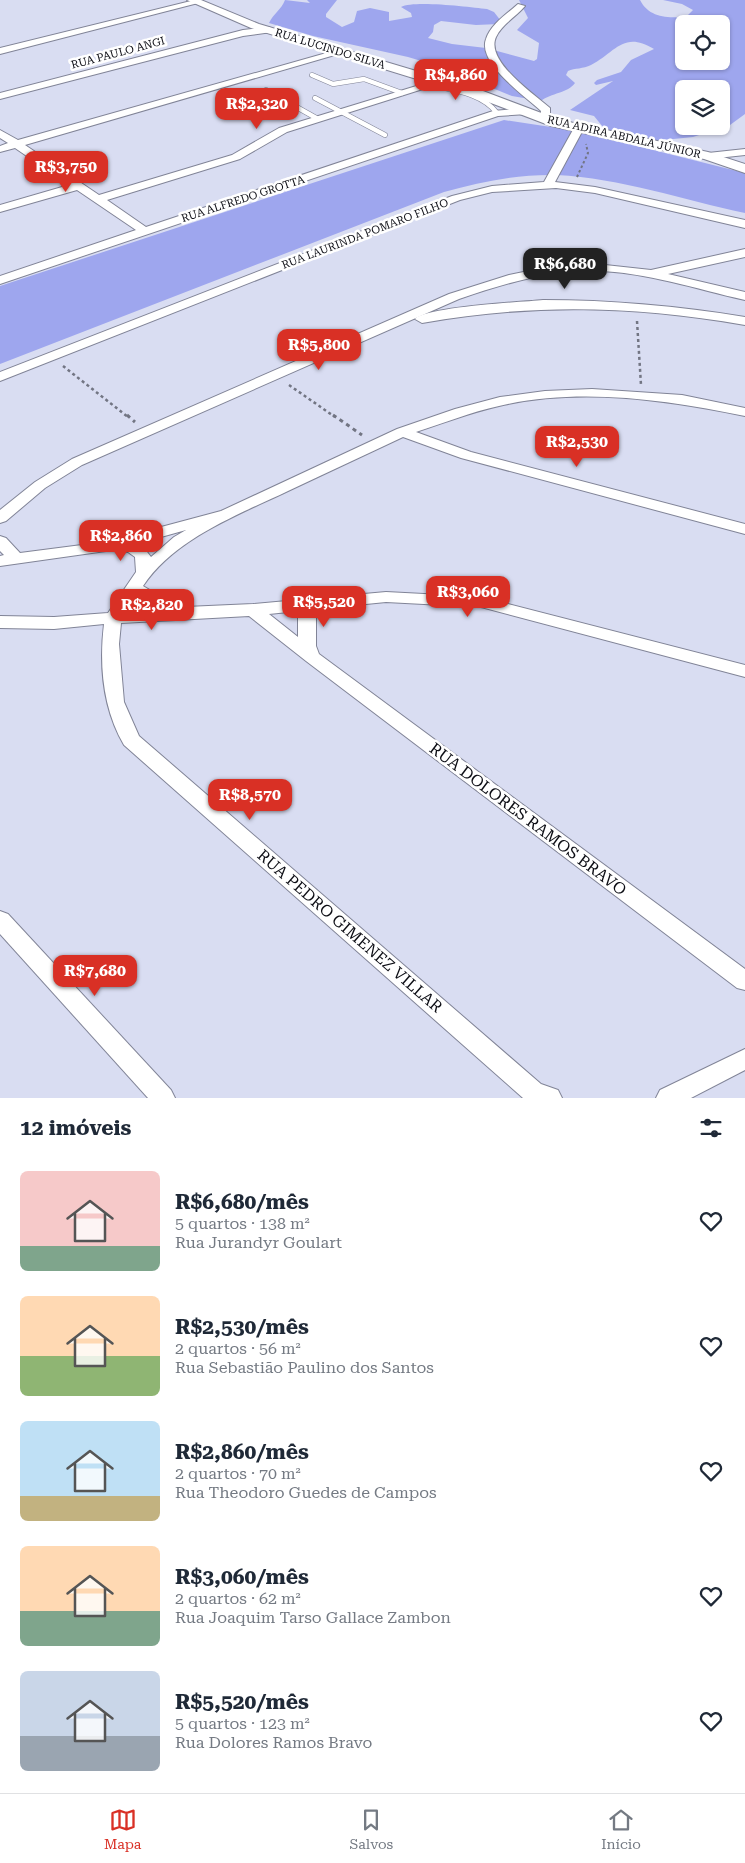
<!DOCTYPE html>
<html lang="pt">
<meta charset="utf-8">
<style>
:root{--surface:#fff;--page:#f2f2f3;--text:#1f2937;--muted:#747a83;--line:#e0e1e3;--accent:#d93025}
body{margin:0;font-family:"Roboto Serif",serif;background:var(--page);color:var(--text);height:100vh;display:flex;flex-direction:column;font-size:19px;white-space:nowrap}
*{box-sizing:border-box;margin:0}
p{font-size:16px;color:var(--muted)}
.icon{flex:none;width:28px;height:28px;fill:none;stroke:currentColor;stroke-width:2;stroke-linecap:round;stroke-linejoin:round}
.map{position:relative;height:1098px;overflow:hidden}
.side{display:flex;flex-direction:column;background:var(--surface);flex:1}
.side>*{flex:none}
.buttons{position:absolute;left:675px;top:15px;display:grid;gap:10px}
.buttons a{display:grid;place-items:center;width:55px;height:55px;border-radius:8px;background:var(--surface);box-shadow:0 1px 4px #0004;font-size:25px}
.price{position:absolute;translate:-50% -42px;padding:0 11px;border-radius:10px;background:var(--accent);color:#fff;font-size:16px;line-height:32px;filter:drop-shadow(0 1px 2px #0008)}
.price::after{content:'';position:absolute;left:50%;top:30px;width:15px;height:11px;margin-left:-8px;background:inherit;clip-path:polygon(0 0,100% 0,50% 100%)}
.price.selected{background:#222;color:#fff}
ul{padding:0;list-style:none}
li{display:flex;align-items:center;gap:15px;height:125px;padding:0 20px}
li span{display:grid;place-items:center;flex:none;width:140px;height:100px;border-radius:8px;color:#555}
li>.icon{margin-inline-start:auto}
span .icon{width:60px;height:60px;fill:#fffc;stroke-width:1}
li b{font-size:21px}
h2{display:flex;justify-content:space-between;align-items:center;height:60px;padding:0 20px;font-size:21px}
.tab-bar{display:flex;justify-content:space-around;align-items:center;height:70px;border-top:1px solid var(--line);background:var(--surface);font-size:14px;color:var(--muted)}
.tab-bar a{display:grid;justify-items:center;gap:2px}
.tab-bar .selected{color:var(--accent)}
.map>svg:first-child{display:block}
.green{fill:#9ea6ee;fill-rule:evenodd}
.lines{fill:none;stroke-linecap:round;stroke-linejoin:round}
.service-casing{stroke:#818497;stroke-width:5.5}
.minor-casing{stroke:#818497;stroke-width:2}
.tertiary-casing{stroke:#818497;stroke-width:2}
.path-far2{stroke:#727583;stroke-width:2;stroke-dasharray:2.5 2.5;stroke-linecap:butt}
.path-far1{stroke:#727583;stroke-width:2.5;stroke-dasharray:3 3;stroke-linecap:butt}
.path{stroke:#727583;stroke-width:3;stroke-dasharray:4 4;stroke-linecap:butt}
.service{stroke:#fff;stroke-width:4.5}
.minor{fill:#fff;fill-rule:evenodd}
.tertiary{fill:#fff;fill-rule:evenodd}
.labels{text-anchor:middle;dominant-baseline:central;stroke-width:5;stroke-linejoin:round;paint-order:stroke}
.far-street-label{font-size:11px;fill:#0c0d14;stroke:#fff}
.near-street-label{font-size:16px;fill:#0c0d14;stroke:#fff}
</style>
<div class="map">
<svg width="745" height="1098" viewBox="0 0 745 1098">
<rect width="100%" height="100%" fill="#d9ddf2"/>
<g class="green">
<path d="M285,0L310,3L307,0H337L326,14V17L342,27L354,22L357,11L370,8L389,12V21L412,17L411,13L401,7C414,0 469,7 487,9L494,12L501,21L499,24L476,25L441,21L434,25L433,32L428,38L452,44L486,48L534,61L537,59L539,43L517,30L528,18L519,0H640C649,18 668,18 686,17L693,10L682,4L663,0H745V114L730,125L693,137L654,141L620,135L603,127L594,116L570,110L613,81L596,85L594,83L597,80L621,72L631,60L654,49C623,30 615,53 591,65C583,69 575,68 568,71L566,75L575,83C568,93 551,93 541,101L512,96L438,66L408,57L313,36L269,23C274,13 281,10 285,0ZM684,24H721V61H684ZM684,89H721V126H684Z"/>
<path d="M504,120L577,131L745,173V213C683,200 620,178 557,175C518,174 481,182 444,192L0,364V286Z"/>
</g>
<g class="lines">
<defs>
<g id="service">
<path d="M312,75L333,84L364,79L402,93"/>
<path d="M430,85C453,90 482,93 497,113"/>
<path d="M266,90L318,119"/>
<path d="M315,98L385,135"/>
</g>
<g id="minor">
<path d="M195,0L202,2L0,54V48Z"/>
<path d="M518,4L525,6C516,17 502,24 496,37C485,61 534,94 550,108V119L545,122L540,119L541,111C525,96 477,63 486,39C491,24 507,14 518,4Z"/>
<path d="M269,27L274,30L272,32L243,36L0,99V93L243,30Z"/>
<path d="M337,50L345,52L25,145L99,195L232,155L279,128L436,80L445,82L287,132L240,159L107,200L146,227L493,111L527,108L532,111L527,114L498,116L0,284V276L136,230L77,190L0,212V205L69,185L15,148L0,152V146L8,143L0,138V130L18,140Z"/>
<path d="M579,125L584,128L555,182L595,187L745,220V228L595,193L556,188L492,192L460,200L0,381V372L452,196L492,186L544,182L574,128Z"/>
<path d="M745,149V155L708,159L703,156L708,153Z"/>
<path d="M745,249V257L668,274L745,292V300C696,289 646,272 596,271C548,270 503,284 459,299L82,465L45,488L6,521L0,523V510L35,482L72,459L449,294L509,275L543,268L596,264L651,270Z"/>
<path d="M543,300C612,300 678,306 745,317V325C634,306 533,303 422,323L415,319C425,307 523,302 543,300Z"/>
<path d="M592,389L682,395L745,408V416C666,400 580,387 499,406C471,412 444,423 416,432L471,452L745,524V534L461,458L403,437C365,455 326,473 288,491C238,515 175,538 143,586L163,598L186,607L253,604L386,592L481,597L745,665V677L481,607L386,602L316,609V646L319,654L745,969V990L737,988L306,661L249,616L121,623L119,644L124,702L139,736L541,1084L558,1090L562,1098H523L124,745C103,709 99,665 104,624L54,629L0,628V616L54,617L108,613L136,572L135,557L128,552L113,550L0,566V556L4,555L0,551V536L6,538L20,553L105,542L221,511L397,429L455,409L500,397L545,391ZM186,530L174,537L151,557L144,548L136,544ZM136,597L159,609L127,611ZM298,611V637L269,614Z"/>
<path d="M0,911L8,914L171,1090L175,1098H148L0,934Z"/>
<path d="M745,1049V1070L691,1098H656L660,1090Z"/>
</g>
<path id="tertiary" d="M187,0H201L259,24L483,91L560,120L708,152L745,164V173L704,159L551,126L475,97L251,28Z"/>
</defs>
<use href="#service" class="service-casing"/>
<use href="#minor" class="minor-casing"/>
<use href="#tertiary" class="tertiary-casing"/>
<path class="path-far2" d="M577,177L588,153L586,144"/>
<g class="path-far1">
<path d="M637,321L641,385"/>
<path d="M63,366L128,417"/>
<path d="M289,385L335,417"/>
</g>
<g class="path">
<path d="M127,415L135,422"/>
<path d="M333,415L362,435"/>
</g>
<use href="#service" class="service"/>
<use href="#minor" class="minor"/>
<use href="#tertiary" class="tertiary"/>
</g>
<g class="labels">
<g class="far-street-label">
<text transform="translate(330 49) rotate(17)">RUA LUCINDO SILVA</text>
<text transform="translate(118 53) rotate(-15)">RUA PAULO ANGI</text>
<text transform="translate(624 137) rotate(13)">RUA ADIRA ABDALA JÚNIOR</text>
<text transform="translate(243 199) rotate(-18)">RUA ALFREDO GROTTA</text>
<text transform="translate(365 234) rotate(-21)">RUA LAURINDA POMARO FILHO</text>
</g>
<g class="near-street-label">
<text transform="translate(528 819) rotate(37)">RUA DOLORES RAMOS BRAVO</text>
<text transform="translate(350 931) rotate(41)">RUA PEDRO GIMENEZ VILLAR</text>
</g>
</g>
</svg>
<div class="buttons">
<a><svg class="icon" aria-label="locate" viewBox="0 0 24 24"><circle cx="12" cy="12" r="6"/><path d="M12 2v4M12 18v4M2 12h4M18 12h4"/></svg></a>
<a><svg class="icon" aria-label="layers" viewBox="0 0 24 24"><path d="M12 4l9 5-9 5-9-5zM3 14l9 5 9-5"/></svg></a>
</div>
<b class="price" style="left:456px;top:101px">R$4,860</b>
<b class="price" style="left:257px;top:130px">R$2,320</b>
<b class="price" style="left:66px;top:193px">R$3,750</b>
<b class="price selected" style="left:565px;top:290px">R$6,680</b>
<b class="price" style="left:319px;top:371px">R$5,800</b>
<b class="price" style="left:577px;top:468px">R$2,530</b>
<b class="price" style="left:121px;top:562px">R$2,860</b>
<b class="price" style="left:468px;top:618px">R$3,060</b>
<b class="price" style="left:324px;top:628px">R$5,520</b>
<b class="price" style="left:152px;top:631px">R$2,820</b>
<b class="price" style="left:250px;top:821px">R$8,570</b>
<b class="price" style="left:95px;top:997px">R$7,680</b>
</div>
<section class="side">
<h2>12 imóveis<svg class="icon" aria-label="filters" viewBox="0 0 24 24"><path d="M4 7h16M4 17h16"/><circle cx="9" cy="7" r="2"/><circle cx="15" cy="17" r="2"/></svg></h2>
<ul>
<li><span style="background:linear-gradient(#f6c9c9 75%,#7fa58c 0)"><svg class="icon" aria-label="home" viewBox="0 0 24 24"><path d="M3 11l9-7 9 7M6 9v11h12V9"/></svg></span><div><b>R$6,680/mês</b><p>5 quartos · 138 m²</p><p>Rua Jurandyr Goulart</p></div><svg class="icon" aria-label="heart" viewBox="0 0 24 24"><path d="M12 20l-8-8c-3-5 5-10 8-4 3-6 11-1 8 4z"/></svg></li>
<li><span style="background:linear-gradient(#ffd9b3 60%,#8fb573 0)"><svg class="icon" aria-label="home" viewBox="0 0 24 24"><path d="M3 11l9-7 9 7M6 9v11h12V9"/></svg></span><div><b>R$2,530/mês</b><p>2 quartos · 56 m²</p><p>Rua Sebastião Paulino dos Santos</p></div><svg class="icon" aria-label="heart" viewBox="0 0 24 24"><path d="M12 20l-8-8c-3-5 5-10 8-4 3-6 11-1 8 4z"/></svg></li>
<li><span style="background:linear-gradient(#bfe0f5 75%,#c2b280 0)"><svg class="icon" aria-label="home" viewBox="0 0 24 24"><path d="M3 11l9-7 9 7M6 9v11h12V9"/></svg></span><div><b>R$2,860/mês</b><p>2 quartos · 70 m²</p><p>Rua Theodoro Guedes de Campos</p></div><svg class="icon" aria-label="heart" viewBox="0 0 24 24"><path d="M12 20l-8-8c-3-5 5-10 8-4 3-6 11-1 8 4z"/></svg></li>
<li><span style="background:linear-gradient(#ffd9b3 65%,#7fa58c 0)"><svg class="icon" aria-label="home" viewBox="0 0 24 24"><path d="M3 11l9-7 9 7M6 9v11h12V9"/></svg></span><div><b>R$3,060/mês</b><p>2 quartos · 62 m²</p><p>Rua Joaquim Tarso Gallace Zambon</p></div><svg class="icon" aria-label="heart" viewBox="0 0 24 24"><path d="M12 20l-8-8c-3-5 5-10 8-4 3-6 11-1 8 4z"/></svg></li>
<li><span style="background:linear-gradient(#c9d6e8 65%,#9aa5b1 0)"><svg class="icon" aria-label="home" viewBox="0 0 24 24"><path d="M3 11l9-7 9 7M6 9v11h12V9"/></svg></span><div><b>R$5,520/mês</b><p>5 quartos · 123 m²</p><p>Rua Dolores Ramos Bravo</p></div><svg class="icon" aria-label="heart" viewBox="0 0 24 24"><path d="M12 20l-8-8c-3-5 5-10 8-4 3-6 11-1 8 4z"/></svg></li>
</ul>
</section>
<nav class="tab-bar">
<a class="selected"><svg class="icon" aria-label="map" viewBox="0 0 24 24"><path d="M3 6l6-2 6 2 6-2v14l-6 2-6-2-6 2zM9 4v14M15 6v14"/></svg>Mapa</a>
<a><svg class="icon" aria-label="saved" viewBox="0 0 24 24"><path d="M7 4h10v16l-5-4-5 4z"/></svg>Salvos</a>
<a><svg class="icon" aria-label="home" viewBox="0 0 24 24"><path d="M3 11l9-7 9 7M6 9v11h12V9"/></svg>Início</a>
</nav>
